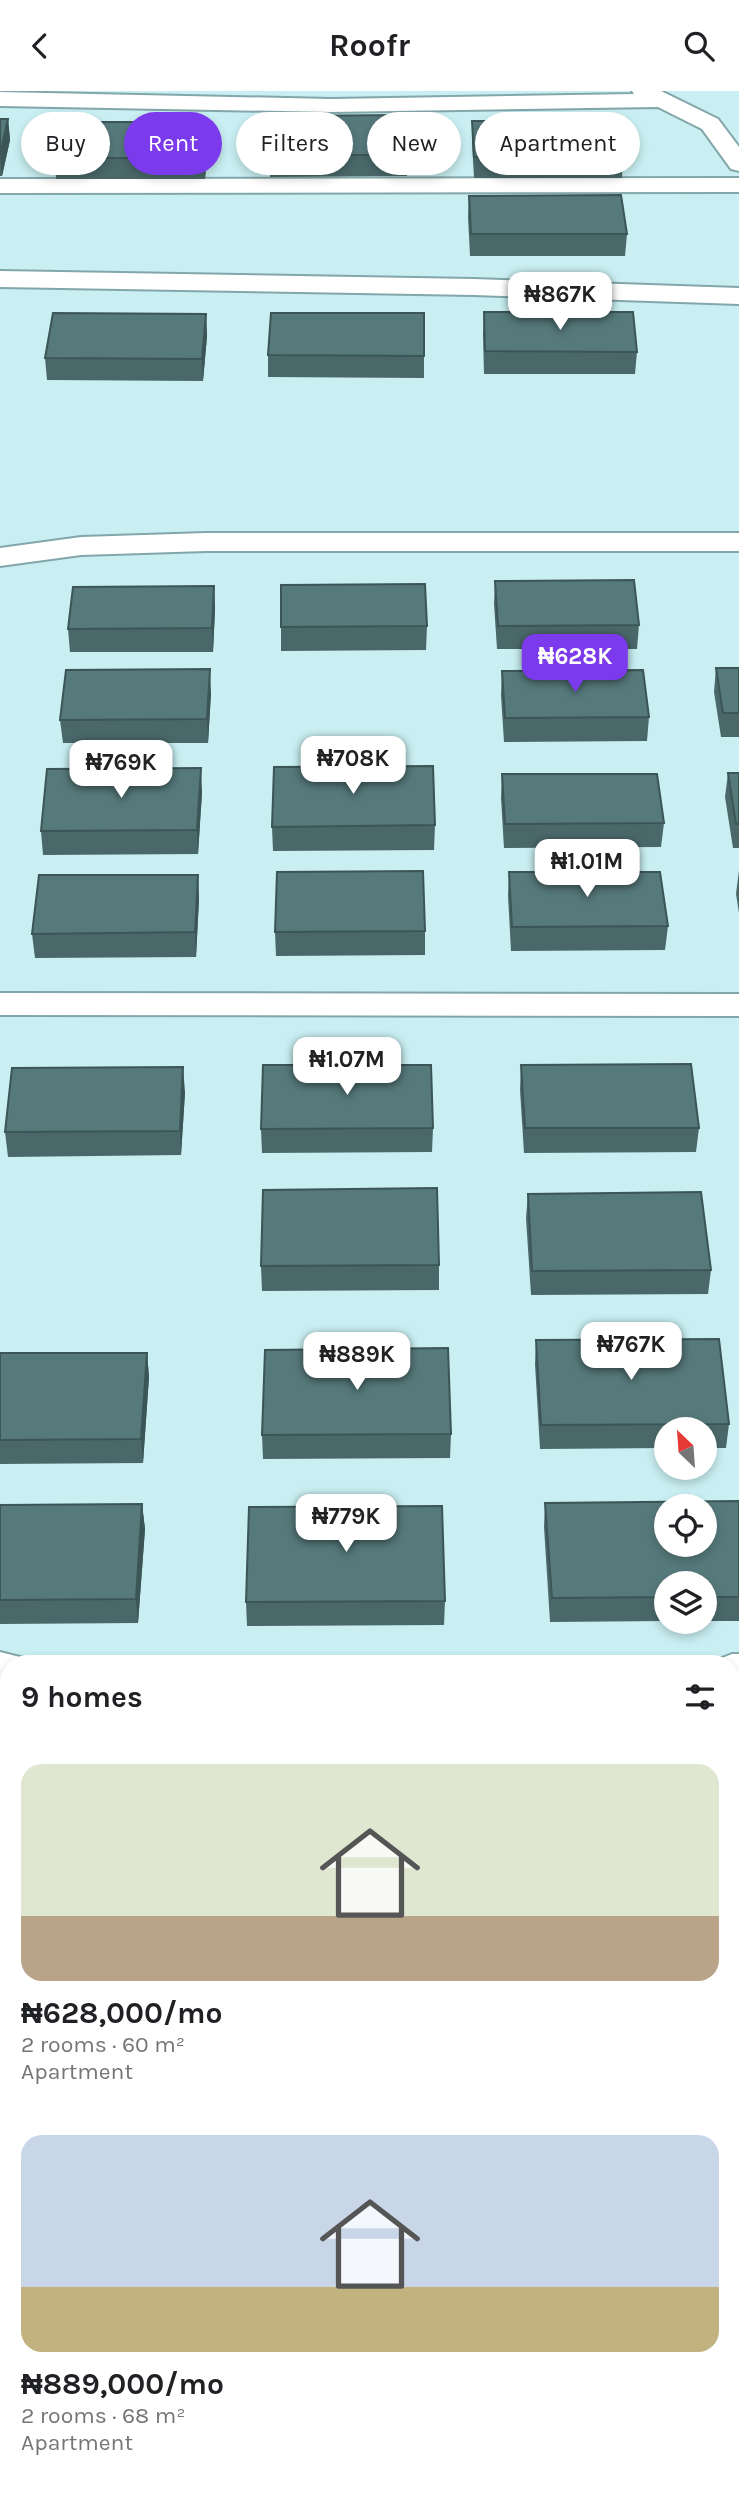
<!DOCTYPE html>
<meta charset="utf-8">
<style>
:root{--surface:#fff;--page:#f2f2f2;--text:#202124;--muted:#757577;--accent:#7c3aed}
body{margin:0;font-family:Karla,sans-serif;background:var(--page);color:var(--text);height:100vh;display:flex;flex-direction:column;font-size:26px;white-space:nowrap}
*{box-sizing:border-box;margin:0}
p{font-size:23px;color:var(--muted)}
.icon{flex:none;width:38px;height:38px;fill:none;stroke:currentColor;stroke-width:2;stroke-linecap:round;stroke-linejoin:round}
.map{position:relative;flex:1;overflow:hidden}
.details{position:absolute;left:0px;top:1564px;width:740px;height:842px;display:flex;flex-direction:column;background:var(--surface);border-radius:28px 28px 0 0;box-shadow:0 4px 10px #0003}
.details>*{flex:none}
.guide{position:absolute;left:21px;top:21px;width:698px;height:63px;display:flex;gap:14px}
.needle{width:46px;rotate:335deg}
.buttons{position:absolute;left:654px;top:1326px;display:grid;gap:14px}
.buttons a{display:grid;place-items:center;width:63px;height:63px;border-radius:50%;background:var(--surface);box-shadow:0 4px 10px #0003;font-size:35px}
.price{position:absolute;translate:-50% -60px;padding:0 16px;border-radius:14px;background:#fff;color:#222;font-size:23px;line-height:46px;filter:drop-shadow(0 2px 4px #0008)}
.price::after{content:'';position:absolute;left:50%;top:42px;width:21px;height:16px;margin-left:-10px;background:inherit;clip-path:polygon(0 0,100% 0,50% 100%)}
.price.active{background:var(--accent);color:#fff}
ul{padding:0;list-style:none}
li{display:grid;align-content:center;gap:14px;height:371px;padding:0 21px}
li span{display:grid;place-items:center;height:217px;border-radius:21px;color:#555}
li>.icon{margin-inline-start:auto}
span .icon{width:126px;height:126px;fill:#fffc;stroke-width:1}
li b{font-size:30px}
h2{display:flex;justify-content:space-between;align-items:center;height:84px;padding:0 21px;font-size:30px}
.tag{padding:0 24px;border-radius:32px;background:var(--surface);box-shadow:0 4px 10px #0003;font-size:24px;line-height:63px}
.tag.active{background:var(--accent);color:#fff}
header{display:flex;justify-content:space-between;align-items:center;height:91px;padding:0 21px;background:var(--surface);font-size:32px;font-weight:700}
.map>svg:first-child{display:block}
.lines{fill:none;stroke-linecap:round;stroke-linejoin:round}
.minor-casing{stroke:#82a6a9;stroke-width:4}
.minor{fill:#fff;fill-rule:evenodd}
.wall{fill:#4a686a}
.shaded-wall{fill:#3c5556}
.building{fill:#56797b;stroke:#3c5556;stroke-width:2;fill-rule:evenodd}
</style>
<header><svg class="icon" aria-label="back" viewBox="0 0 24 24"><path d="M15 5l-7 7 7 7"/></svg>Roofr<svg class="icon" aria-label="search" viewBox="0 0 24 24"><circle cx="10" cy="10" r="6"/><path d="M15 15l6 6"/></svg></header>
<div class="map">
<svg width="739" height="2406" viewBox="0 0 739 2406">
<rect width="100%" height="100%" fill="#c9eff2"/>
<g class="lines">
<defs>
<g id="minor">
<path d="M632,0H661L718,28L739,56V80L731,78L702,38L658,16L331,21L0,15V1L331,8L634,3Z"/>
<path d="M739,87V101L0,102V88Z"/>
<path d="M0,180L474,188L739,197V213L474,204L0,196Z"/>
<path d="M206,442H739V460H206L81,464L0,475V457L81,446Z"/>
<path d="M0,902L739,903V925L0,924Z"/>
<path d="M0,1561L24,1567L28,1573H9V1597H0Z"/>
<path d="M732,1563H739V1599L732,1598V1573H714L717,1569Z"/>
</g>
</defs>
<use href="#minor" class="minor-casing"/>
<use href="#minor" class="minor"/>
</g>
<g class="wall">
<path d="M0,28H8L10,49L2,85H0Z"/>
<path d="M472,30L623,66L622,87H474L472,51Z"/>
<path d="M208,52L205,88H56L55,67Z"/>
<path d="M270,64H408L407,85L270,86Z"/>
<path d="M469,105L627,143L625,165H470L468,126Z"/>
<path d="M484,221L637,261L635,283H484L483,243Z"/>
<path d="M424,222V287L268,286V264Z"/>
<path d="M206,223L207,245L203,290L47,289L45,267Z"/>
<path d="M495,490L639,534L637,558H497L494,513Z"/>
<path d="M214,495L215,518L213,561H70L68,538Z"/>
<path d="M427,535L426,559L281,560V536Z"/>
<path d="M716,577H739V646H721L714,601Z"/>
<path d="M502,580L649,626L647,650L504,651L501,604Z"/>
<path d="M211,602L208,652H63L60,629Z"/>
<path d="M728,682H739V757H733L725,706Z"/>
<path d="M502,683L664,732L661,756L504,757L501,707Z"/>
<path d="M202,701L198,763L43,764L41,740Z"/>
<path d="M435,734L434,759L273,760L272,736Z"/>
<path d="M739,779V822L736,803Z"/>
<path d="M509,781L668,835L665,859L511,860L508,805Z"/>
<path d="M198,784L199,808L196,866L35,867L32,843Z"/>
<path d="M425,840V864L276,865L275,841Z"/>
<path d="M521,974L699,1037L696,1061L524,1062L520,999Z"/>
<path d="M185,1001L181,1064L8,1066L5,1041Z"/>
<path d="M433,1037L432,1061L262,1062L261,1038Z"/>
<path d="M528,1103L711,1179L708,1203L531,1204L526,1127Z"/>
<path d="M439,1174V1199L262,1200L261,1175Z"/>
<path d="M536,1249L729,1333L726,1357H705V1339H667V1357L540,1358L535,1273Z"/>
<path d="M0,1262H147L149,1286L143,1372L0,1373Z"/>
<path d="M451,1343L450,1367L263,1368L262,1344Z"/>
<path d="M739,1410V1530H705V1493H667V1530L550,1531L544,1436L545,1412Z"/>
<path d="M142,1413L145,1438L138,1532L0,1533V1414Z"/>
<path d="M445,1510L444,1534L247,1535L246,1511Z"/>
<rect x="732" y="1715" width="7" height="137"/>
<rect x="0" y="1717" width="9" height="137"/>
<rect x="0" y="1916" width="9" height="150"/>
<rect x="732" y="1919" width="7" height="150"/>
<rect x="0" y="2158" width="9" height="171"/>
<rect x="732" y="2169" width="7" height="173"/>
</g>
<g class="shaded-wall">
<path d="M8,28L10,49L2,85L0,64Z"/>
<path d="M207,31L208,52L205,88L204,67Z"/>
<path d="M206,223L207,245L203,290L202,268Z"/>
<path d="M214,495L215,518L213,561L212,537Z"/>
<path d="M210,578L211,602L208,652L207,628Z"/>
<path d="M201,677L202,701L198,763L197,739Z"/>
<path d="M198,784L199,808L196,866L195,841Z"/>
<path d="M183,976L185,1001L181,1064L180,1040Z"/>
<path d="M147,1262L149,1286L143,1372L141,1348Z"/>
<path d="M142,1413L145,1438L138,1532L136,1508Z"/>
</g>
<g class="building">
<path d="M407,24L408,64H270L272,25Z"/>
<path d="M0,28H8L0,64Z"/>
<path d="M472,30H618L623,66H474Z"/>
<path d="M61,31H207L204,67H55Z"/>
<path d="M621,104L627,143H471L469,105Z"/>
<path d="M484,221H633L637,261L485,260Z"/>
<path d="M53,222L206,223L202,268L45,267Z"/>
<path d="M271,222H424V265L268,264Z"/>
<path d="M634,489L639,534L498,535L495,490Z"/>
<path d="M425,493L427,535L281,536V494Z"/>
<path d="M214,495L212,537L68,538L73,496Z"/>
<path d="M716,577H739V622H723Z"/>
<path d="M210,578L207,628L60,629L66,579Z"/>
<path d="M643,579L649,626L505,627L502,580Z"/>
<path d="M433,675L435,734L272,736L274,676Z"/>
<path d="M201,677L197,739L41,740L47,678Z"/>
<path d="M728,682H739V733H736Z"/>
<path d="M502,683H657L664,732L505,733Z"/>
<path d="M423,780L425,840L275,841L277,781Z"/>
<path d="M509,781H660L668,835L512,836Z"/>
<path d="M39,784H198L195,841L32,843Z"/>
<path d="M691,973L699,1037H525L521,974Z"/>
<path d="M263,974H431L433,1037L261,1038Z"/>
<path d="M183,976L180,1040L5,1041L12,977Z"/>
<path d="M437,1097L439,1174L261,1175L263,1099Z"/>
<path d="M701,1101L711,1179L532,1180L528,1103Z"/>
<path d="M719,1248L729,1333L541,1334L536,1249Z"/>
<path d="M448,1257L451,1343L262,1344L265,1259Z"/>
<path d="M0,1262H147L141,1348L0,1349Z"/>
<path d="M739,1410V1506H705V1493H667V1506L552,1507L545,1412ZM667,1416H705V1454H667Z"/>
<path d="M142,1413L136,1508L0,1509V1414Z"/>
<path d="M442,1415L445,1510L246,1511L249,1416Z"/>
<rect x="732" y="1715" width="7" height="115"/>
<path d="M0,1717H9V1831L0,1832Z"/>
<rect x="0" y="1916" width="9" height="128"/>
<rect x="732" y="1919" width="7" height="129"/>
<rect x="0" y="2158" width="9" height="146"/>
<rect x="732" y="2169" width="7" height="148"/>
</g>
</svg>
<div class="buttons">
<a><svg class="needle" viewBox="-14 -14 28 28"><path d="M0-13l5 13h-10z" fill="#e53935"/><path d="M0 13l5-13h-10z" fill="#757577"/></svg></a>
<a><svg class="icon" aria-label="locate" viewBox="0 0 24 24"><circle cx="12" cy="12" r="6"/><path d="M12 2v4M12 18v4M2 12h4M18 12h4"/></svg></a>
<a><svg class="icon" aria-label="layers" viewBox="0 0 24 24"><path d="M12 4l9 5-9 5-9-5zM3 14l9 5 9-5"/></svg></a>
</div>
<b class="price" style="left:560px;top:241px">₦867K</b>
<b class="price active" style="left:575px;top:603px">₦628K</b>
<b class="price" style="left:353px;top:705px">₦708K</b>
<b class="price" style="left:121px;top:709px">₦769K</b>
<b class="price" style="left:587px;top:808px">₦1.01M</b>
<b class="price" style="left:347px;top:1006px">₦1.07M</b>
<b class="price" style="left:631px;top:1291px">₦767K</b>
<b class="price" style="left:357px;top:1301px">₦889K</b>
<b class="price" style="left:346px;top:1463px">₦779K</b>
<div class="guide">
<a class="tag">Buy</a>
<a class="tag active">Rent</a>
<a class="tag">Filters</a>
<a class="tag">New</a>
<a class="tag">Apartment</a>
</div>
<section class="details">
<h2>9 homes<svg class="icon" aria-label="filters" viewBox="0 0 24 24"><path d="M4 7h16M4 17h16"/><circle cx="9" cy="7" r="2"/><circle cx="15" cy="17" r="2"/></svg></h2>
<ul>
<li><span style="background:linear-gradient(#dfe7d0 70%,#b9a48a 0)"><svg class="icon" aria-label="home" viewBox="0 0 24 24"><path d="M3 11l9-7 9 7M6 9v11h12V9"/></svg></span><div><b>₦628,000/mo</b><p>2 rooms · 60 m²</p><p>Apartment</p></div></li>
<li><span style="background:linear-gradient(#c9d6e8 70%,#c2b280 0)"><svg class="icon" aria-label="home" viewBox="0 0 24 24"><path d="M3 11l9-7 9 7M6 9v11h12V9"/></svg></span><div><b>₦889,000/mo</b><p>2 rooms · 68 m²</p><p>Apartment</p></div></li>
</ul>
</section>
</div>
